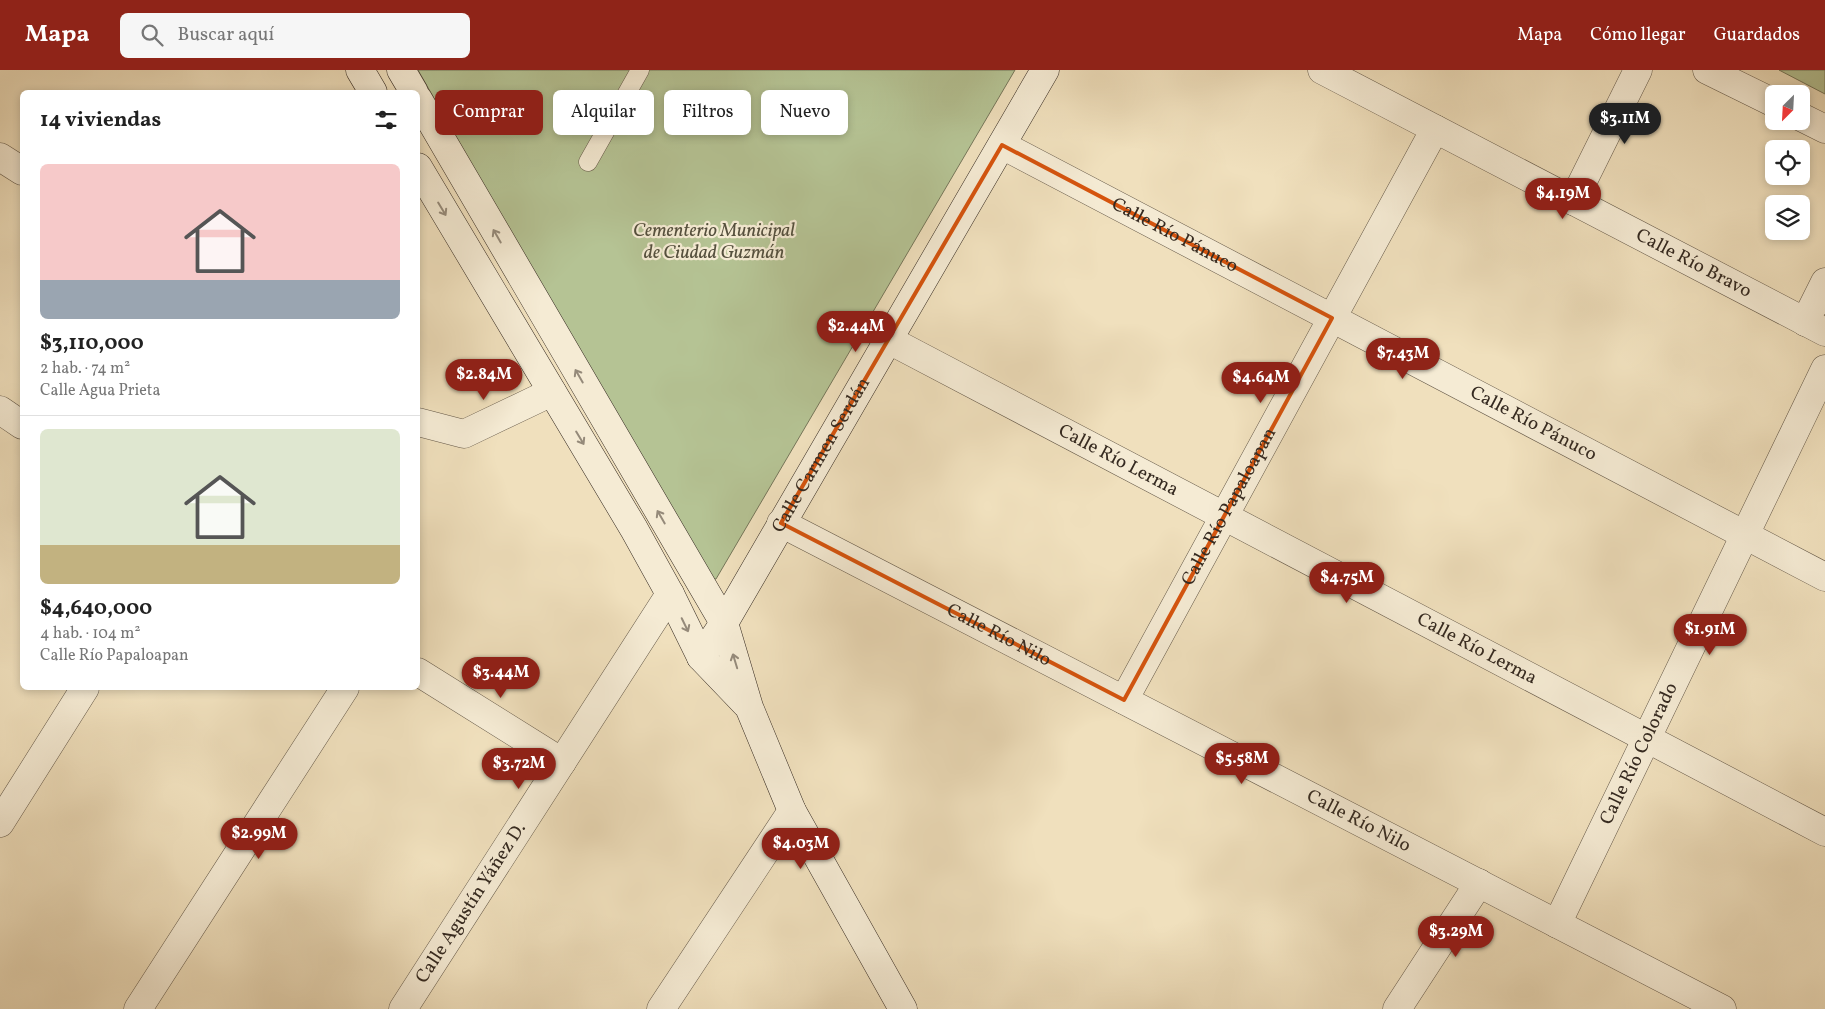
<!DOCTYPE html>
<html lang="es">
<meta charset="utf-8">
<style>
:root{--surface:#fff;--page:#f6f6f6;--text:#222;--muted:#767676;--line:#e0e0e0;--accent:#8f2418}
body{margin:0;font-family:Vollkorn,serif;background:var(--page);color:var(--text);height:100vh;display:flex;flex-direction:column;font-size:19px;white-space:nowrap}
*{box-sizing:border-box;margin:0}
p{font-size:16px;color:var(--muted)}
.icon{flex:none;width:28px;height:28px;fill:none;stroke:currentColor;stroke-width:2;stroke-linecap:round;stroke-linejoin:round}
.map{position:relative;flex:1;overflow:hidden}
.side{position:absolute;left:20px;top:20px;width:400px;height:600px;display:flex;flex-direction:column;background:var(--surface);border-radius:8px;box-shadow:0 2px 8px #0003}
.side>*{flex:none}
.guide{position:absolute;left:435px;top:20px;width:475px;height:45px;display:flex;gap:10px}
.needle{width:32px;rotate:204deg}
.buttons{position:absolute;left:1765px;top:15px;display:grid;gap:10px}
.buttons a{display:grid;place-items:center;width:45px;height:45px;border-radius:8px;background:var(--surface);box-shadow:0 2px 8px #0003;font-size:25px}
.price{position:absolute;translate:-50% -42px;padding:0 11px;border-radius:18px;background:var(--accent);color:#fff;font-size:16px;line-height:32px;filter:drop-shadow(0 1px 2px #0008)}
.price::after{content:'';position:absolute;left:50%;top:30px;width:15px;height:11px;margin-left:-8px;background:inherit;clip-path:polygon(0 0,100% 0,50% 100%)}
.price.on{background:#222;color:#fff}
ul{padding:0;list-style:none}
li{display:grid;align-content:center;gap:10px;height:265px;padding:0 20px}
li+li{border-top:1px solid var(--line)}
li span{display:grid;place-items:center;height:155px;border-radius:8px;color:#555}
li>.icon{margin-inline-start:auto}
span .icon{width:90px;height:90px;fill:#fffc;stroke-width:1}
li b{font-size:21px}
h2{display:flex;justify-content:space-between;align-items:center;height:60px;padding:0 20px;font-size:21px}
.pill{padding:0 18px;border-radius:8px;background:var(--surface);box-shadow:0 2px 8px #0003;font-size:18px;line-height:45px}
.pill.on{background:var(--accent);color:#fff}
header{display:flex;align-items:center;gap:30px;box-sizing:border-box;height:70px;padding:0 25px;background:var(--accent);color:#fff}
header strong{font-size:24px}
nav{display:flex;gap:28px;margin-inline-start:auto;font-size:18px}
.search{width:350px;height:45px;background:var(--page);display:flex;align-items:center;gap:12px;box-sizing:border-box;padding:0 18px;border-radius:8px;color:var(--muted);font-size:19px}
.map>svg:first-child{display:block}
.green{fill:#b5c394;stroke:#75765a}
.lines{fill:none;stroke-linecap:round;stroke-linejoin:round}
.lane-casing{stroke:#645848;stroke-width:19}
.street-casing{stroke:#645848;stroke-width:29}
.secondary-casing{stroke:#352a21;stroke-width:29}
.lane{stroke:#f5ebd4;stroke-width:18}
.street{stroke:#f5ebd4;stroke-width:28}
.secondary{stroke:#f5ebd4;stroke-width:28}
.oneway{stroke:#958a7a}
.marked{fill:none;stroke:#d6540e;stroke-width:4;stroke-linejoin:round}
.labels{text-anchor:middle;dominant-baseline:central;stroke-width:4.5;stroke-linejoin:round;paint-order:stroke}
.park-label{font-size:19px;font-style:italic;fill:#55503e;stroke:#f5ebd4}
.street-label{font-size:19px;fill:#352a21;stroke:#f5ebd4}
</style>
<header>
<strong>Mapa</strong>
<div class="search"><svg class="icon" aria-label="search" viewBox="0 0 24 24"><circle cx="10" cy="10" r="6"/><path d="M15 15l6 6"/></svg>Buscar aquí</div>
<nav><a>Mapa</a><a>Cómo llegar</a><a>Guardados</a></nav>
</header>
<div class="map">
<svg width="1825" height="939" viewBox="0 0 1825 939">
<rect width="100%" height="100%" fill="#f0e0bd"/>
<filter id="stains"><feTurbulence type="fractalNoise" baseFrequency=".004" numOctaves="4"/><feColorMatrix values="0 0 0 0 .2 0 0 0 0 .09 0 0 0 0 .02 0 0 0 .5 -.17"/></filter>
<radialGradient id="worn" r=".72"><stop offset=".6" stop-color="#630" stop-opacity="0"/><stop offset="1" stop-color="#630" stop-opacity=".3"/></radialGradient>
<g class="green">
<path d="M418,0H1015L716,509H707Z"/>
<path d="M1779,0H1825V24Z"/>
</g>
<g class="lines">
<defs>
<path id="lane" d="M588,92L640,0"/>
<g id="street">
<path id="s1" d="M1322,0L1825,262"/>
<path d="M1707,0L1774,33"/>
<path d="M1801,47L1825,59"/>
<path id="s2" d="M1002,75L1825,507"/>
<path d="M0,87L22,101"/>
<path d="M1573,131L1638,0"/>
<path d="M1805,252L1825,212"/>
<path id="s3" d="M889,270L1825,762"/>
<path d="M0,340L22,355"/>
<path d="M418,352L464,364L552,322"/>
<path id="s4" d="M781,453L1722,939"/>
<path d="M418,602L562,692"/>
<path id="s5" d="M1124,630L1435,59"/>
<path d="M0,753L85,618"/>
<path id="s6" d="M1557,854L1825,299"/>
<path d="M138,939L345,618"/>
<path id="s7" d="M403,939L670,524"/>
<path d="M661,939L792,741"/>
<path d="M1397,939L1479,813"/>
</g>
<g id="secondary">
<path d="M360,0L373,22"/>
<path d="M401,0L414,22"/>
<path d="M418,29L724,553L749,637L792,741L903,939"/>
<path d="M418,97L634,459L670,524L701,587L746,634"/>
<path id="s8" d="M701,587L724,553L1045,0"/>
</g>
</defs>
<use href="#lane" class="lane-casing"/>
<use href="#street" class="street-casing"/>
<use href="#secondary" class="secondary-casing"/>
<use href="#lane" class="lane"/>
<use href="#street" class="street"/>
<use href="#secondary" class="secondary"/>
</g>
<defs><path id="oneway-shaft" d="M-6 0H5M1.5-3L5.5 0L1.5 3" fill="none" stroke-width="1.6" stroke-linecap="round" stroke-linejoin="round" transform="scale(1.25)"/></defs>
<g class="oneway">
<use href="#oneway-shaft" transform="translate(442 139) rotate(59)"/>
<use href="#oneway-shaft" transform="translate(497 166) rotate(-120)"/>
<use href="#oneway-shaft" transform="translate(579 306) rotate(-120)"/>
<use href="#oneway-shaft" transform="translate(580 368) rotate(59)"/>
<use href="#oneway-shaft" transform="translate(661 447) rotate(-120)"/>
<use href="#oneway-shaft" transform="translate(685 555) rotate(64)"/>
<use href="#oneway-shaft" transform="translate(735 591) rotate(-107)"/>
</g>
<path class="marked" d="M1002,75L1332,248L1124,630L781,453Z"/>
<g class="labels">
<g class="park-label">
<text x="714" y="161">Cementerio Municipal<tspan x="714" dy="22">de Ciudad Guzmán</tspan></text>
</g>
<g class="street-label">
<text stroke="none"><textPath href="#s2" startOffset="195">Calle Río Pánuco</textPath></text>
<text stroke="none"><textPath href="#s1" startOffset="419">Calle Río Bravo</textPath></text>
<text stroke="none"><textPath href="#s2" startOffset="600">Calle Río Pánuco</textPath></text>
<text stroke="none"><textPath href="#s8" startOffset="235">Calle Carmen Serdán</textPath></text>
<text stroke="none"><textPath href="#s3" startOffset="259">Calle Río Lerma</textPath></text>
<text stroke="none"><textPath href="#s5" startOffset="220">Calle Río Papaloapan</textPath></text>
<text stroke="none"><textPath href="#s4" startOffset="245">Calle Río Nilo</textPath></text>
<text stroke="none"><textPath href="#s3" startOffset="664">Calle Río Lerma</textPath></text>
<text stroke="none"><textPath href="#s6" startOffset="189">Calle Río Colorado</textPath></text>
<text stroke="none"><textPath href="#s4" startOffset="650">Calle Río Nilo</textPath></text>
<text stroke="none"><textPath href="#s7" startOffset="126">Calle Agustín Yáñez D.</textPath></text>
</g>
</g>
<rect width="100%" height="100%" filter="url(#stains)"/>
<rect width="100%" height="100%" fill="url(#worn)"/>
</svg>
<div class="buttons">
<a><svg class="needle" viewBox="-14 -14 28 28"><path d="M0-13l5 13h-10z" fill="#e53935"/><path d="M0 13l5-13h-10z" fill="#767676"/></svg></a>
<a><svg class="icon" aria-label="locate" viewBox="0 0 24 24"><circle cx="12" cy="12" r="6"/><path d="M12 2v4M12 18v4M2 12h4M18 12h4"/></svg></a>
<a><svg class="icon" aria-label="layers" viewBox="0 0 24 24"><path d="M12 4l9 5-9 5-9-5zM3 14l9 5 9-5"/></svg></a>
</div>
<b class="price on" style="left:1625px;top:75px">$3.11M</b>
<b class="price" style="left:1563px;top:150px">$4.19M</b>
<b class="price" style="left:856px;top:283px">$2.44M</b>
<b class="price" style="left:1403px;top:310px">$7.43M</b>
<b class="price" style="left:484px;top:331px">$2.84M</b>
<b class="price" style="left:1261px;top:334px">$4.64M</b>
<b class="price" style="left:1347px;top:534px">$4.75M</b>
<b class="price" style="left:1710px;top:586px">$1.91M</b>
<b class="price" style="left:501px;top:629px">$3.44M</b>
<b class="price" style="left:1242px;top:715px">$5.58M</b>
<b class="price" style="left:519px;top:720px">$3.72M</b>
<b class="price" style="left:259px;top:790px">$2.99M</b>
<b class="price" style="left:801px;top:800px">$4.03M</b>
<b class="price" style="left:1456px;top:888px">$3.29M</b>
<div class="guide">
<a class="pill on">Comprar</a>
<a class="pill">Alquilar</a>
<a class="pill">Filtros</a>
<a class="pill">Nuevo</a>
</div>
<section class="side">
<h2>14 viviendas<svg class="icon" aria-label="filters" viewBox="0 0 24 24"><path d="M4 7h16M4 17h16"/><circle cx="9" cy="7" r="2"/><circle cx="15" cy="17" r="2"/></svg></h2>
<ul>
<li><span style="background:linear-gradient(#f6c9c9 75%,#9aa5b1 0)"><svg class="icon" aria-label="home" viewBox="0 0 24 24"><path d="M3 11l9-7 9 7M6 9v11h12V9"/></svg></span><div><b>$3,110,000</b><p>2 hab. · 74 m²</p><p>Calle Agua Prieta</p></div></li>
<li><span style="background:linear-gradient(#dfe7d0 75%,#c2b280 0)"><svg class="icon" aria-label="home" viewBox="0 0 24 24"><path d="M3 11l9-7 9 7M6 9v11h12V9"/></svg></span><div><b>$4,640,000</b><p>4 hab. · 104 m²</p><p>Calle Río Papaloapan</p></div></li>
</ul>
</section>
</div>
